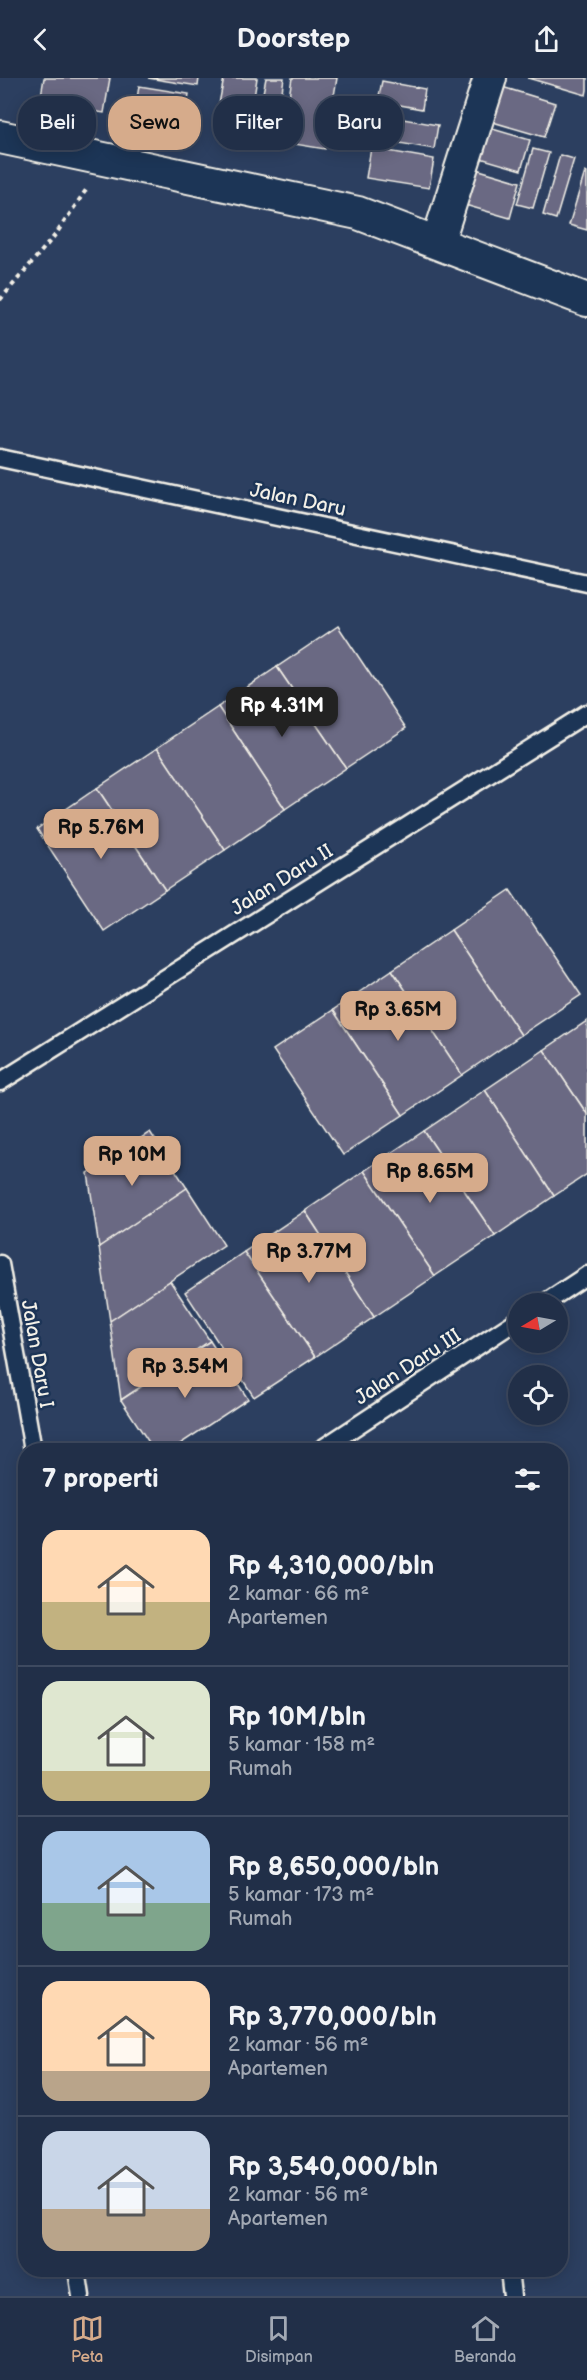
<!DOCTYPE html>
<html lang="id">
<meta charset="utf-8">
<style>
:root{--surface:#212f48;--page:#2d3b52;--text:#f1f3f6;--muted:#a2a9b4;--line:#3e4a60;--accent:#d6ab8b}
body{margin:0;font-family:"Balsamiq Sans",sans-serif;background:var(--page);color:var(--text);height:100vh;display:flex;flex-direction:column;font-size:22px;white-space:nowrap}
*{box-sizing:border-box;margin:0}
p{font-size:20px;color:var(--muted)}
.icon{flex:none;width:33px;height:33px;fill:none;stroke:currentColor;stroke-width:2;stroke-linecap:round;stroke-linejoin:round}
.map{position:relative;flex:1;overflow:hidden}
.sheet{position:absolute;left:18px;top:1365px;width:550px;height:834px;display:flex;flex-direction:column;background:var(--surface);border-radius:24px;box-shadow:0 3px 15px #0003,0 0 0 2px var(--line)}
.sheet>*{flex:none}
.guide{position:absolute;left:18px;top:18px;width:552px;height:54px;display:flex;gap:12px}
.needle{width:39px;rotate:260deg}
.fabs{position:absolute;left:508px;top:1215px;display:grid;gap:12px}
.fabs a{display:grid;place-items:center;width:60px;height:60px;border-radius:50%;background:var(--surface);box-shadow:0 3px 15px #0003,0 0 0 2px var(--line);font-size:30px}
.price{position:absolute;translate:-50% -51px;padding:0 14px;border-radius:12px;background:var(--accent);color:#111;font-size:20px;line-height:39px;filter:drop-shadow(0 2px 3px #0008)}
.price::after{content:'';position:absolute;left:50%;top:36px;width:18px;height:14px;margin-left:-9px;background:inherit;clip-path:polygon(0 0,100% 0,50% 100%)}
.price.on{background:#222;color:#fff}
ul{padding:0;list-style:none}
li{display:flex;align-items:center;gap:18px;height:150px;padding:0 24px}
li+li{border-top:2px solid var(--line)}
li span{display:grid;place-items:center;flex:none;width:168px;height:120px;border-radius:18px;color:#555}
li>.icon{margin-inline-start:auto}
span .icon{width:72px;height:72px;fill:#fffc;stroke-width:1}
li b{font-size:26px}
h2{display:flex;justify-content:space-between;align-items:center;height:72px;padding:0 24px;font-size:26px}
.chip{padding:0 21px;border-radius:24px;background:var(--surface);box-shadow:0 3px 15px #0003,0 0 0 2px var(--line);font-size:21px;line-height:54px}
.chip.on{background:var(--accent);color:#111}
header{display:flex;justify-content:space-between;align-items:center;height:78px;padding:0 24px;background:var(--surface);font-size:27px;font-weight:600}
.tabs{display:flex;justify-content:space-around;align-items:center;height:84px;border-top:2px solid var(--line);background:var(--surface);font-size:16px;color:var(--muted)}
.tabs a{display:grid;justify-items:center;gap:3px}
.tabs .on{color:var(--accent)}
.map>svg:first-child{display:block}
.building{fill:#6a6983;stroke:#f4f1e8;stroke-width:1.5}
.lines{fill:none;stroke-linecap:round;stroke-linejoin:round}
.service-casing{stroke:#f4f1e8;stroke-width:21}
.minor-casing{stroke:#f4f1e8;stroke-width:36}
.path{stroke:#f4f1e8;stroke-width:4;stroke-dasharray:4.5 4.5;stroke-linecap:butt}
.service{stroke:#1d3557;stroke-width:16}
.minor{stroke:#1d3557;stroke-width:32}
.labels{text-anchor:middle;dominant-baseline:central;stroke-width:5;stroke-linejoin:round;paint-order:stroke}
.street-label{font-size:20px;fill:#f4f1e8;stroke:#1d3557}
</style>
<header><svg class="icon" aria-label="back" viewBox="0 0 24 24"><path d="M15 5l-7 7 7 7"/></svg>Doorstep<svg class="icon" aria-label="share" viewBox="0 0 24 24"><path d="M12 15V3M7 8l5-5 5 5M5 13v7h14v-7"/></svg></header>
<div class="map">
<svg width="587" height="2218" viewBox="0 0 587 2218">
<rect width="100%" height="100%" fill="#2c3f60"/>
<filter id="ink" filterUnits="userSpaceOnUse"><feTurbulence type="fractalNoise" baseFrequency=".0167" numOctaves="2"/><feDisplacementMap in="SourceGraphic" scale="12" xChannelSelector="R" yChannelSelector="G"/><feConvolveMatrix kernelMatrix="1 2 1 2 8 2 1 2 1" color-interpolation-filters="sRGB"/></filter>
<g filter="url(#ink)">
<g class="building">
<path d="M44,0H110L104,35L40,24Z"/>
<path d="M148,0H199L198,8Z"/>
<path d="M224,0H257L252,32L219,26Z"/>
<path d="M266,0H284L279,33L260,30Z"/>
<path d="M292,0H337L325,71L282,64Z"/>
<path d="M528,0H587V12L586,17Z"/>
<path d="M382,3L425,11L422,31L378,23Z"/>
<path d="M489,5L555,25L544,59L479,40Z"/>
<path d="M139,8L189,16L183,48L134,40Z"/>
<path d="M380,37L438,47L434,71L376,61Z"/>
<path d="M479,47L530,62L521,92L470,77Z"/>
<path d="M371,70L434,81L429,110L366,100Z"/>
<path d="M533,71L549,75L533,130L517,126Z"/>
<path d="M560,77L574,81L556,141L543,137Z"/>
<path d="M469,89L520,104L510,140L458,125Z"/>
<path d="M585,94L587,95V152L569,147Z"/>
<path d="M338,548L406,650L346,690L277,589Z"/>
<path d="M277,589L346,690L285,731L218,629Z"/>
<path d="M218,629L285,731L225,772L157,670Z"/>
<path d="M157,670L225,772L165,812L97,710Z"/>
<path d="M97,710L165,812L104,853L37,751Z"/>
<path d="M510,812L581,917L521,957L451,852Z"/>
<path d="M451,852L521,957L462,997L392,892Z"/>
<path d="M392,892L462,997L403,1037L333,932Z"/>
<path d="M333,932L403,1037L343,1077L273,972Z"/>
<path d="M587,943V1036L544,972Z"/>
<path d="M544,972L587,1036V1096L554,1118L485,1012Z"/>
<path d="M485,1012L554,1118L495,1158L424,1053Z"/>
<path d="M424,1053L495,1158L435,1198L364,1093Z"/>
<path d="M150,1054L187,1110L99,1169L88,1095Z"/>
<path d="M364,1093L435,1198L374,1239L305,1133Z"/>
<path d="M187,1110L224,1167L110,1243L99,1169Z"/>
<path d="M305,1133L374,1239L315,1279L244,1174Z"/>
<path d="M244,1174L315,1279L254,1319L185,1214Z"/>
<path d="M170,1203L210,1263L121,1322L110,1243Z"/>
<path d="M210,1263L248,1321L171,1372H154L121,1322Z"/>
</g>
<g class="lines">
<defs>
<g id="service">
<path d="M0,380L587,505"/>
<path d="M0,1004L587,635"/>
<path d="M0,1186L33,1372"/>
<path d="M543,1226L587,1197"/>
<path d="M320,1372L519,1241"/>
<path d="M77,2192L81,2218"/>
<path d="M509,2192L512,2218"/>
</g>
<g id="minor">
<path d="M0,59L358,135L587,222"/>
<path d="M438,163L490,0"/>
</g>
</defs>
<use href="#service" class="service-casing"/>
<use href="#minor" class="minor-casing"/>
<path class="path" d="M0,222L56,156L86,112"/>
<use href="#service" class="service"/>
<use href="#minor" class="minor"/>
</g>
</g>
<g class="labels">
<g class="street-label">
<text transform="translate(298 422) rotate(12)">Jalan Daru</text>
<text transform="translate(282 802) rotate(-32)">Jalan Daru II</text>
<text transform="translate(37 1276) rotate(80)">Jalan Daru I</text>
<text transform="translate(408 1289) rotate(-33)">Jalan Daru III</text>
</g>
</g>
</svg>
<div class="fabs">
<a><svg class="needle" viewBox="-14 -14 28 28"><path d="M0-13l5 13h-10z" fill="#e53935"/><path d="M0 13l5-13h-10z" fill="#a2a9b4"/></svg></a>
<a><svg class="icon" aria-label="locate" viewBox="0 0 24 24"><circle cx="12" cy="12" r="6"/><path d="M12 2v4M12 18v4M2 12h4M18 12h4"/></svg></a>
</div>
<b class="price on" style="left:282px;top:660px">Rp 4.31M</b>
<b class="price" style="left:101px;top:782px">Rp 5.76M</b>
<b class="price" style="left:398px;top:964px">Rp 3.65M</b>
<b class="price" style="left:132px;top:1109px">Rp 10M</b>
<b class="price" style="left:430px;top:1126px">Rp 8.65M</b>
<b class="price" style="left:309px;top:1206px">Rp 3.77M</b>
<b class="price" style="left:185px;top:1321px">Rp 3.54M</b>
<div class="guide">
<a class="chip">Beli</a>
<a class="chip on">Sewa</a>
<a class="chip">Filter</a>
<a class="chip">Baru</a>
</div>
<section class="sheet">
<h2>7 properti<svg class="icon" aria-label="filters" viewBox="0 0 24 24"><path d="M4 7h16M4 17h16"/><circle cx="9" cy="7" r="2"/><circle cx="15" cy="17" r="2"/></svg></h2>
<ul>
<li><span style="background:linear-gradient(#ffd9b3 60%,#c2b280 0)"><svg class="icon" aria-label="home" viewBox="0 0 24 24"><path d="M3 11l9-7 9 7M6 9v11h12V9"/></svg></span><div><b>Rp 4,310,000/bln</b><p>2 kamar · 66 m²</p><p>Apartemen</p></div></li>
<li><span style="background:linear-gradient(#dfe7d0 75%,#c2b280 0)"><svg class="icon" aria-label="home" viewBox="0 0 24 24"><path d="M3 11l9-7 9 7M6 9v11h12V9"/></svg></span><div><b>Rp 10M/bln</b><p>5 kamar · 158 m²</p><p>Rumah</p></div></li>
<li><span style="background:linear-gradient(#a9c7e8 60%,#7fa58c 0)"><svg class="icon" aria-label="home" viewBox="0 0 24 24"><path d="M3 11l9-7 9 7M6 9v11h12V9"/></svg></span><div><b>Rp 8,650,000/bln</b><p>5 kamar · 173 m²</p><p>Rumah</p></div></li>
<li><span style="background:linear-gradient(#ffd9b3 75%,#b9a48a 0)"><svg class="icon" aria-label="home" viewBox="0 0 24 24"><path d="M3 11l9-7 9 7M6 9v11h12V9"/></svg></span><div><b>Rp 3,770,000/bln</b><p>2 kamar · 56 m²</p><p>Apartemen</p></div></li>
<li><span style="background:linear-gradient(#c9d6e8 65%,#b9a48a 0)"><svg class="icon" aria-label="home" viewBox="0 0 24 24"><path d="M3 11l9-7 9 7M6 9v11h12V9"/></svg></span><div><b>Rp 3,540,000/bln</b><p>2 kamar · 56 m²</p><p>Apartemen</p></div></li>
</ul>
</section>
</div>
<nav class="tabs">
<a class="on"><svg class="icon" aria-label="map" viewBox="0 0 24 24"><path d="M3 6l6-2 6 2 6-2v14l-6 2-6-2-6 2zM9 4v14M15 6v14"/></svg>Peta</a>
<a><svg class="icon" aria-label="saved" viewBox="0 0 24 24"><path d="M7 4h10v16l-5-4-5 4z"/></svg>Disimpan</a>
<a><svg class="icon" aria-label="home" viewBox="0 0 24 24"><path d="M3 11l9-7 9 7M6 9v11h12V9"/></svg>Beranda</a>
</nav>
